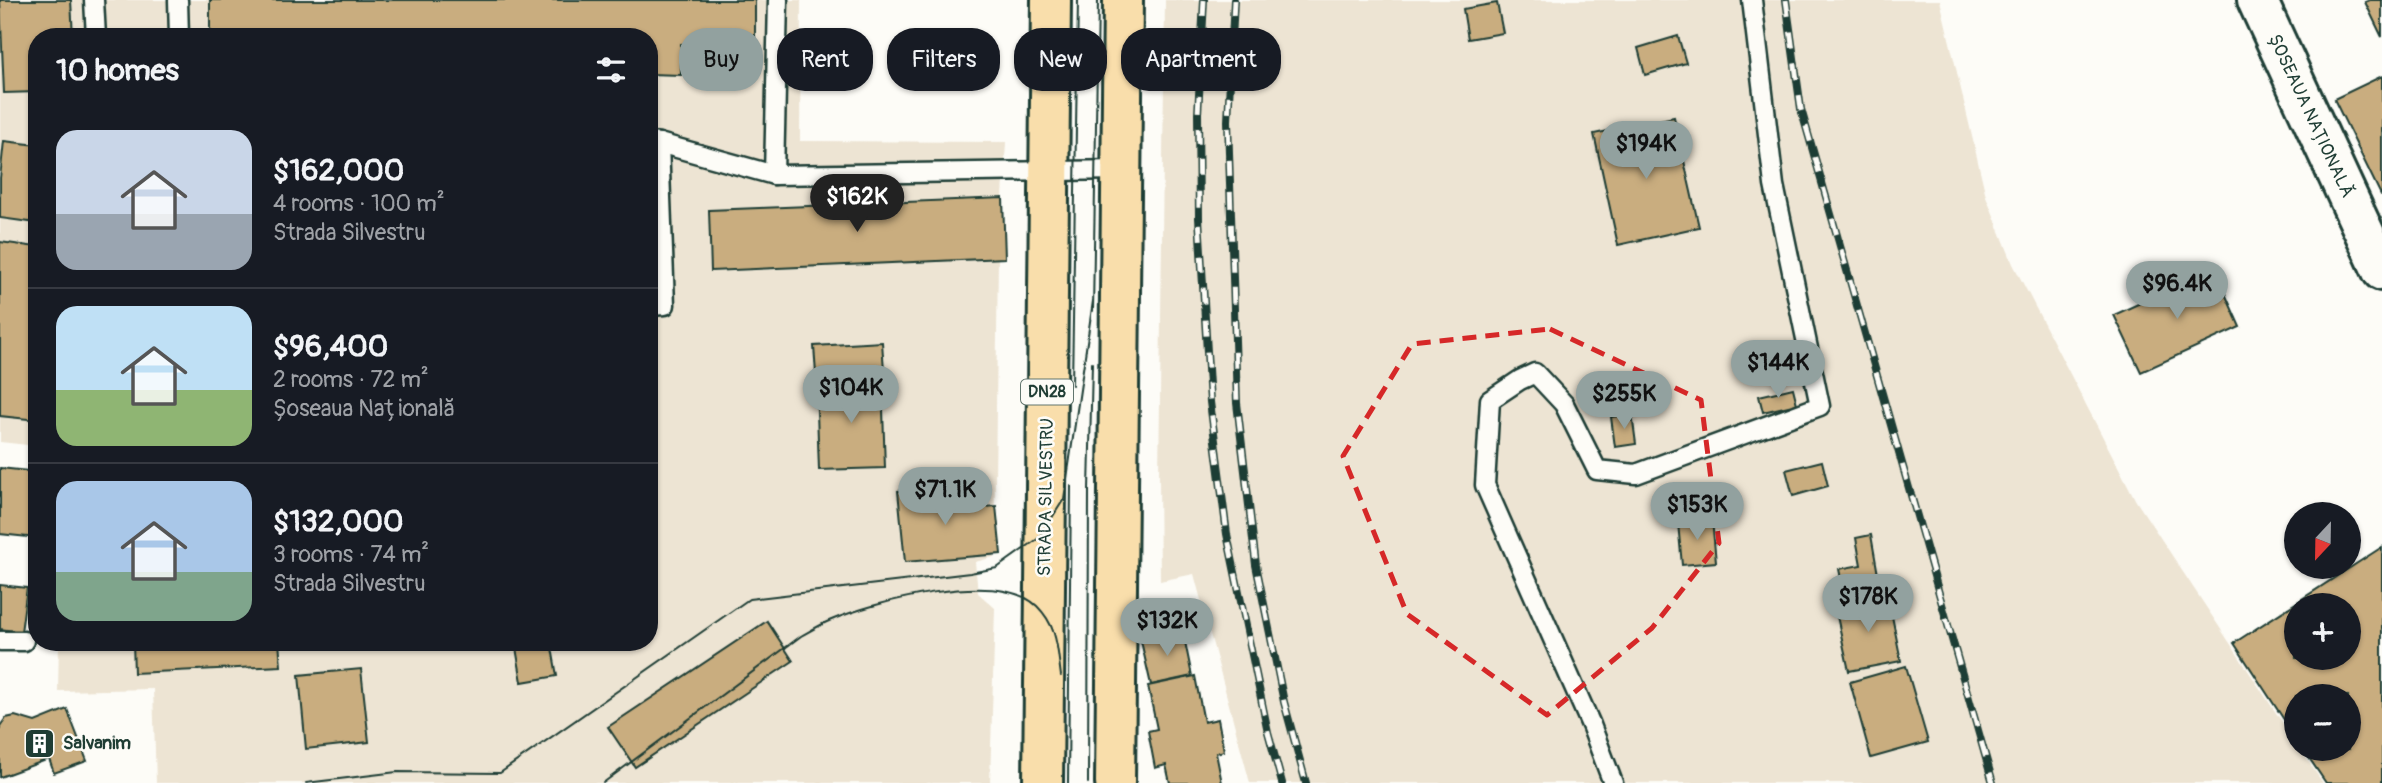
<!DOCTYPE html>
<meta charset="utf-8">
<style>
:root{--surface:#171b24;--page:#20242c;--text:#f1f3f6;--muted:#9ea1a6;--line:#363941;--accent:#92a19f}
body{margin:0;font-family:Pangolin,sans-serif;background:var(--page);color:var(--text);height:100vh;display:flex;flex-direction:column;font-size:26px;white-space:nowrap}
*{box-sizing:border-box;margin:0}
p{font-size:23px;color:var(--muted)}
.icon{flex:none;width:38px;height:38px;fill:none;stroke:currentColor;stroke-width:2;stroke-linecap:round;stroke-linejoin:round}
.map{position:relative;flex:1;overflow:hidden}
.sheet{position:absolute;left:28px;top:28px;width:630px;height:623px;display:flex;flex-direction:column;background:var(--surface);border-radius:28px;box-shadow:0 2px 5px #0004}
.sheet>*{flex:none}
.top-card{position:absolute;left:679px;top:28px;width:665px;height:63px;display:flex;gap:14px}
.needle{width:46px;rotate:202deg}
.tools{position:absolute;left:2284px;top:502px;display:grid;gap:14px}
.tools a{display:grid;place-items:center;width:77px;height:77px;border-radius:50%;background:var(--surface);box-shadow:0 2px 5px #0004;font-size:35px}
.price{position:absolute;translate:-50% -60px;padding:0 16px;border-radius:24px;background:var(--accent);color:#111;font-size:23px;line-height:46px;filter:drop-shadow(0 2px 4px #0008)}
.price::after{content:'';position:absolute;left:50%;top:42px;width:21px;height:16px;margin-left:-10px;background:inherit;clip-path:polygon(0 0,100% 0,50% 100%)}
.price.selected{background:#222;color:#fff}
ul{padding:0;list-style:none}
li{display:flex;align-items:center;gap:21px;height:175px;padding:0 28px}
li+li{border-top:2px solid var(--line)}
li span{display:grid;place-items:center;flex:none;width:196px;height:140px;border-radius:21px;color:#555}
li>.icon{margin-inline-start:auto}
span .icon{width:84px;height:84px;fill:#fffc;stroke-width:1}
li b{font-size:30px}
h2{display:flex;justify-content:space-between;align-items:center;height:84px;padding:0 28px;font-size:30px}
.tag{padding:0 24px;border-radius:28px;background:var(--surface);box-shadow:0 2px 5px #0004;font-size:24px;line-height:63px}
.tag.selected{background:var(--accent);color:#111}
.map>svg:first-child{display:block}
.built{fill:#ede4d3}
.building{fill:#c9ad7f;stroke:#1f3d34;stroke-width:2;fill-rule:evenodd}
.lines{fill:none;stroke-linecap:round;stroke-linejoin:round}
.service-casing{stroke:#1f3d34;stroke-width:23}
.tertiary-casing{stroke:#1f3d34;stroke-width:44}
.primary-casing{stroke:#1f3d34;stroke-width:44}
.service{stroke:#fdfcf7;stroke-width:18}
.tertiary{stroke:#fdfcf7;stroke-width:38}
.primary{stroke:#f9deab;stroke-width:38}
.tram{stroke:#1f3d34;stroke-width:2}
.rail-casing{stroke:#1f3d34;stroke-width:8}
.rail{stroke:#fdfcf7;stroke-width:5;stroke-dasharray:16;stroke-linecap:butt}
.marked{fill:none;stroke:#d62828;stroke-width:5;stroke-dasharray:14 9;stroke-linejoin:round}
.labels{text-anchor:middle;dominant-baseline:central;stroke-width:5;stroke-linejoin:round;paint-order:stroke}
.shield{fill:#fdfcf7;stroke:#62766e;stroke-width:2}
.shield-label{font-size:16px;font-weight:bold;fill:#1f3d34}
.street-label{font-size:18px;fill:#1f3d34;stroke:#fdfcf7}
.poi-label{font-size:18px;font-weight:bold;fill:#1f3d34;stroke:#fdfcf7;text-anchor:start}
</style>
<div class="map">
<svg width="2382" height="783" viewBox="0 0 2382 783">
<rect width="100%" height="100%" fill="#fdfcf7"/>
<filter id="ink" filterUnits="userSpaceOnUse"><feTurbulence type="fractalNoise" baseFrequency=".0143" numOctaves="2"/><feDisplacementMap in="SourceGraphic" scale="14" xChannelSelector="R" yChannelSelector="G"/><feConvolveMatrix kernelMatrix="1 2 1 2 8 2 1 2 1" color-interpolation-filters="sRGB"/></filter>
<g filter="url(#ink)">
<g class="built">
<path d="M0,0H801L800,141L1006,142L1003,198L1005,258L998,259L994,557L975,562L978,593L995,608L990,783H156L153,689L58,691L59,642H649V37H37V446L0,442Z"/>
<path d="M1165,0H1940L1986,196L2013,264L2136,501L2296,743V749H2300L2323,783H1250L1194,574L1160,581L1159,477Z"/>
</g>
<g class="building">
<path d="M0,0H71L73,37H37V92L4,93Z"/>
<path d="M210,0H755V45L681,44V75L649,74V37H210Z"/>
<path d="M2370,0H2382V37L2365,2Z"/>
<path d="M1497,3L1503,33L1468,39L1463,9Z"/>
<path d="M1678,36L1686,63L1645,75L1638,48Z"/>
<path d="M2382,76V195H2381L2334,99Z"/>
<path d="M1674,117L1699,227L1618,245L1594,134Z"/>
<path d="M4,141L37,145V223L0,218V178Z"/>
<path d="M1003,198L1005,258L711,271L709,210Z"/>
<path d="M0,242L37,247V420L0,416Z"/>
<path d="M2214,269L2240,327L2141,372L2114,315Z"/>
<path d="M882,342L884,370L816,374L814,346Z"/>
<path d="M882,380L885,468L819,470L816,382Z"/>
<path d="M1793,388L1797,404L1763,412L1759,396Z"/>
<path d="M1632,414L1636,444L1615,447L1611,417Z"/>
<path d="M1822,461L1828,486L1793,496L1786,470Z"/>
<path d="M0,468L37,472L35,505H37V538L0,534Z"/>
<path d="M946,486L948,510L996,506L1001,554L905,562L898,491Z"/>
<path d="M1712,520L1716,562L1682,565L1678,523Z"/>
<path d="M1871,535L1880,586L1844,593L1839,569L1861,565L1856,538Z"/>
<path d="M2382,547V783H2326L2303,749H2348V696H2296V738L2234,643ZM2296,606H2348V658H2296Z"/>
<path d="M0,585L27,588L21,632L0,629Z"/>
<path d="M1888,596L1901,661L1849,671L1835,607Z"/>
<path d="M767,621L793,661L635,767L608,727Z"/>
<path d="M1183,632L1192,676L1151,685L1141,641Z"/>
<path d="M133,642H279L281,666L134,673Z"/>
<path d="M515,642H551L557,676L522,682Z"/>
<path d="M1906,666L1928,742L1871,758L1850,682Z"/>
<path d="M361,669L369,742L306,749L299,675Z"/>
<path d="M1195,676L1204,722L1218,719L1224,751L1216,753L1222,783H1170L1166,765L1155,768L1148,731L1157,729L1148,686Z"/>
<path d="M67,709L87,761L54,773L49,759L0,777V726L6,718L15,716L35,722Z"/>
</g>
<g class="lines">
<defs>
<g id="service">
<path d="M94,0L96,37"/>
<path d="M178,0L179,37"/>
<path d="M649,142L659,143L774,175L1121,170"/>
<path d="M774,175L778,0"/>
<path d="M649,306L665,305L659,143"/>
<path d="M0,641H24"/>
<path d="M1613,783L1591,725L1485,485L1490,400L1520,380L1535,373L1564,404L1597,470L1636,474L1820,406L1774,185L1752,0"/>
</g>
<path id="tertiary" d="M2257,0L2382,271"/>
<g id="primary">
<path d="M1043,783L1051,0"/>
<path d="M1115,783L1123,0"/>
</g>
</defs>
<use href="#service" class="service-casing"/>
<use href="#tertiary" class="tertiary-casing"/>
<use href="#primary" class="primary-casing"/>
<use href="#service" class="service"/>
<use href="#tertiary" class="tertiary"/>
<use href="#primary" class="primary"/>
<g class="tram">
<path d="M1093,311L1098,0"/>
<path d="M1072,385L1078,0"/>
<path d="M306,783L397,772L500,773L749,599L970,573L997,568L1039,538L1064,499L1093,301"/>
<path d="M603,783L801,636C810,631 820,625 829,621C874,602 998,568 1037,606C1058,627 1057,648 1061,676"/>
<path d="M1068,783L1071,486"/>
<path d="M1088,783L1089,490L1092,363"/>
</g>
<defs>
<g id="rail">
<path d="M1204,0L1198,114L1199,218L1210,402L1227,534L1268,732L1282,783"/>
<path d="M1234,0L1228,121L1237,403L1256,565L1284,702L1306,783"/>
<path d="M1786,0L1801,109L1993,783"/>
</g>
</defs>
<use href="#rail" class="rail-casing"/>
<use href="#rail" class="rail"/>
</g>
</g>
<path class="marked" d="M1550,329L1701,400L1719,543L1652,628L1547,715L1407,614L1343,456L1412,344Z"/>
<defs>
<symbol id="building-square" viewBox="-11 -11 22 22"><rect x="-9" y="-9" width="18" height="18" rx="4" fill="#1f3d34" stroke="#fdfcf7"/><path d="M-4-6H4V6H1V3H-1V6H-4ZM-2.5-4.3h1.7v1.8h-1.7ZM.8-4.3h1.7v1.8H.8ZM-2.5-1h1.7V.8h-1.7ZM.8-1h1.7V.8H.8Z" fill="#fff"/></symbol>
</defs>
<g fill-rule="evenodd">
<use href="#building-square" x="22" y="726" width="35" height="35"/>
</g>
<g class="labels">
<rect class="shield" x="1021" y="379.5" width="52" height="25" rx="5"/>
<g class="shield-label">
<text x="1047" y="392">DN28</text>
</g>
<g class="street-label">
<text transform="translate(2311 116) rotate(65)">ȘOSEAUA NAȚIONALĂ</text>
<text transform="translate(1046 497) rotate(-89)">STRADA SILVESTRU</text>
</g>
<g class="poi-label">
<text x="63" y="743">Salvanim</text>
</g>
</g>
</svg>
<div class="tools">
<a><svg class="needle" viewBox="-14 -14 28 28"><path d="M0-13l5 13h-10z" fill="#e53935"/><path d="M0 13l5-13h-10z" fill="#9ea1a6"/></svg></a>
<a>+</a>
<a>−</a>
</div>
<b class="price" style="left:1646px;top:181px">$194K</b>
<b class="price selected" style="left:857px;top:234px">$162K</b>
<b class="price" style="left:2177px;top:321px">$96.4K</b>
<b class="price" style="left:1778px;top:400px">$144K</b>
<b class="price" style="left:851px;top:425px">$104K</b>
<b class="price" style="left:1624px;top:431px">$255K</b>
<b class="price" style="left:945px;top:527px">$71.1K</b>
<b class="price" style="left:1697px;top:542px">$153K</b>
<b class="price" style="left:1868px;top:634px">$178K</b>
<b class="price" style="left:1167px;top:658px">$132K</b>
<div class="top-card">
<a class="tag selected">Buy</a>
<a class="tag">Rent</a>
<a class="tag">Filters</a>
<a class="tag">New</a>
<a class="tag">Apartment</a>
</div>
<section class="sheet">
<h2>10 homes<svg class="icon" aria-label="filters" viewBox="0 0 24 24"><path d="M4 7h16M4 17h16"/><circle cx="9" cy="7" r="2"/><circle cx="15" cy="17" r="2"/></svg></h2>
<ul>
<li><span style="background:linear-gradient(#c9d6e8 60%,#9aa5b1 0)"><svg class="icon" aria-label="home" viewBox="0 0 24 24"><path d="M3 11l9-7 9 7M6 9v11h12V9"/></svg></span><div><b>$162,000</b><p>4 rooms · 100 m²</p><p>Strada Silvestru</p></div></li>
<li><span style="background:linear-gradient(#bfe0f5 60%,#8fb573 0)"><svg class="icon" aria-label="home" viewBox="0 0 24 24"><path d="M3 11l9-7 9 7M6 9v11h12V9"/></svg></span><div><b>$96,400</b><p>2 rooms · 72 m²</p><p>Șoseaua Națională</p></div></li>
<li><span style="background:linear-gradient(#a9c7e8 65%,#7fa58c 0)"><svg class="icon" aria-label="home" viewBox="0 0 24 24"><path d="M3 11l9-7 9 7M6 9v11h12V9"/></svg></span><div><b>$132,000</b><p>3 rooms · 74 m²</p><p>Strada Silvestru</p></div></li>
</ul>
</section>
</div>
